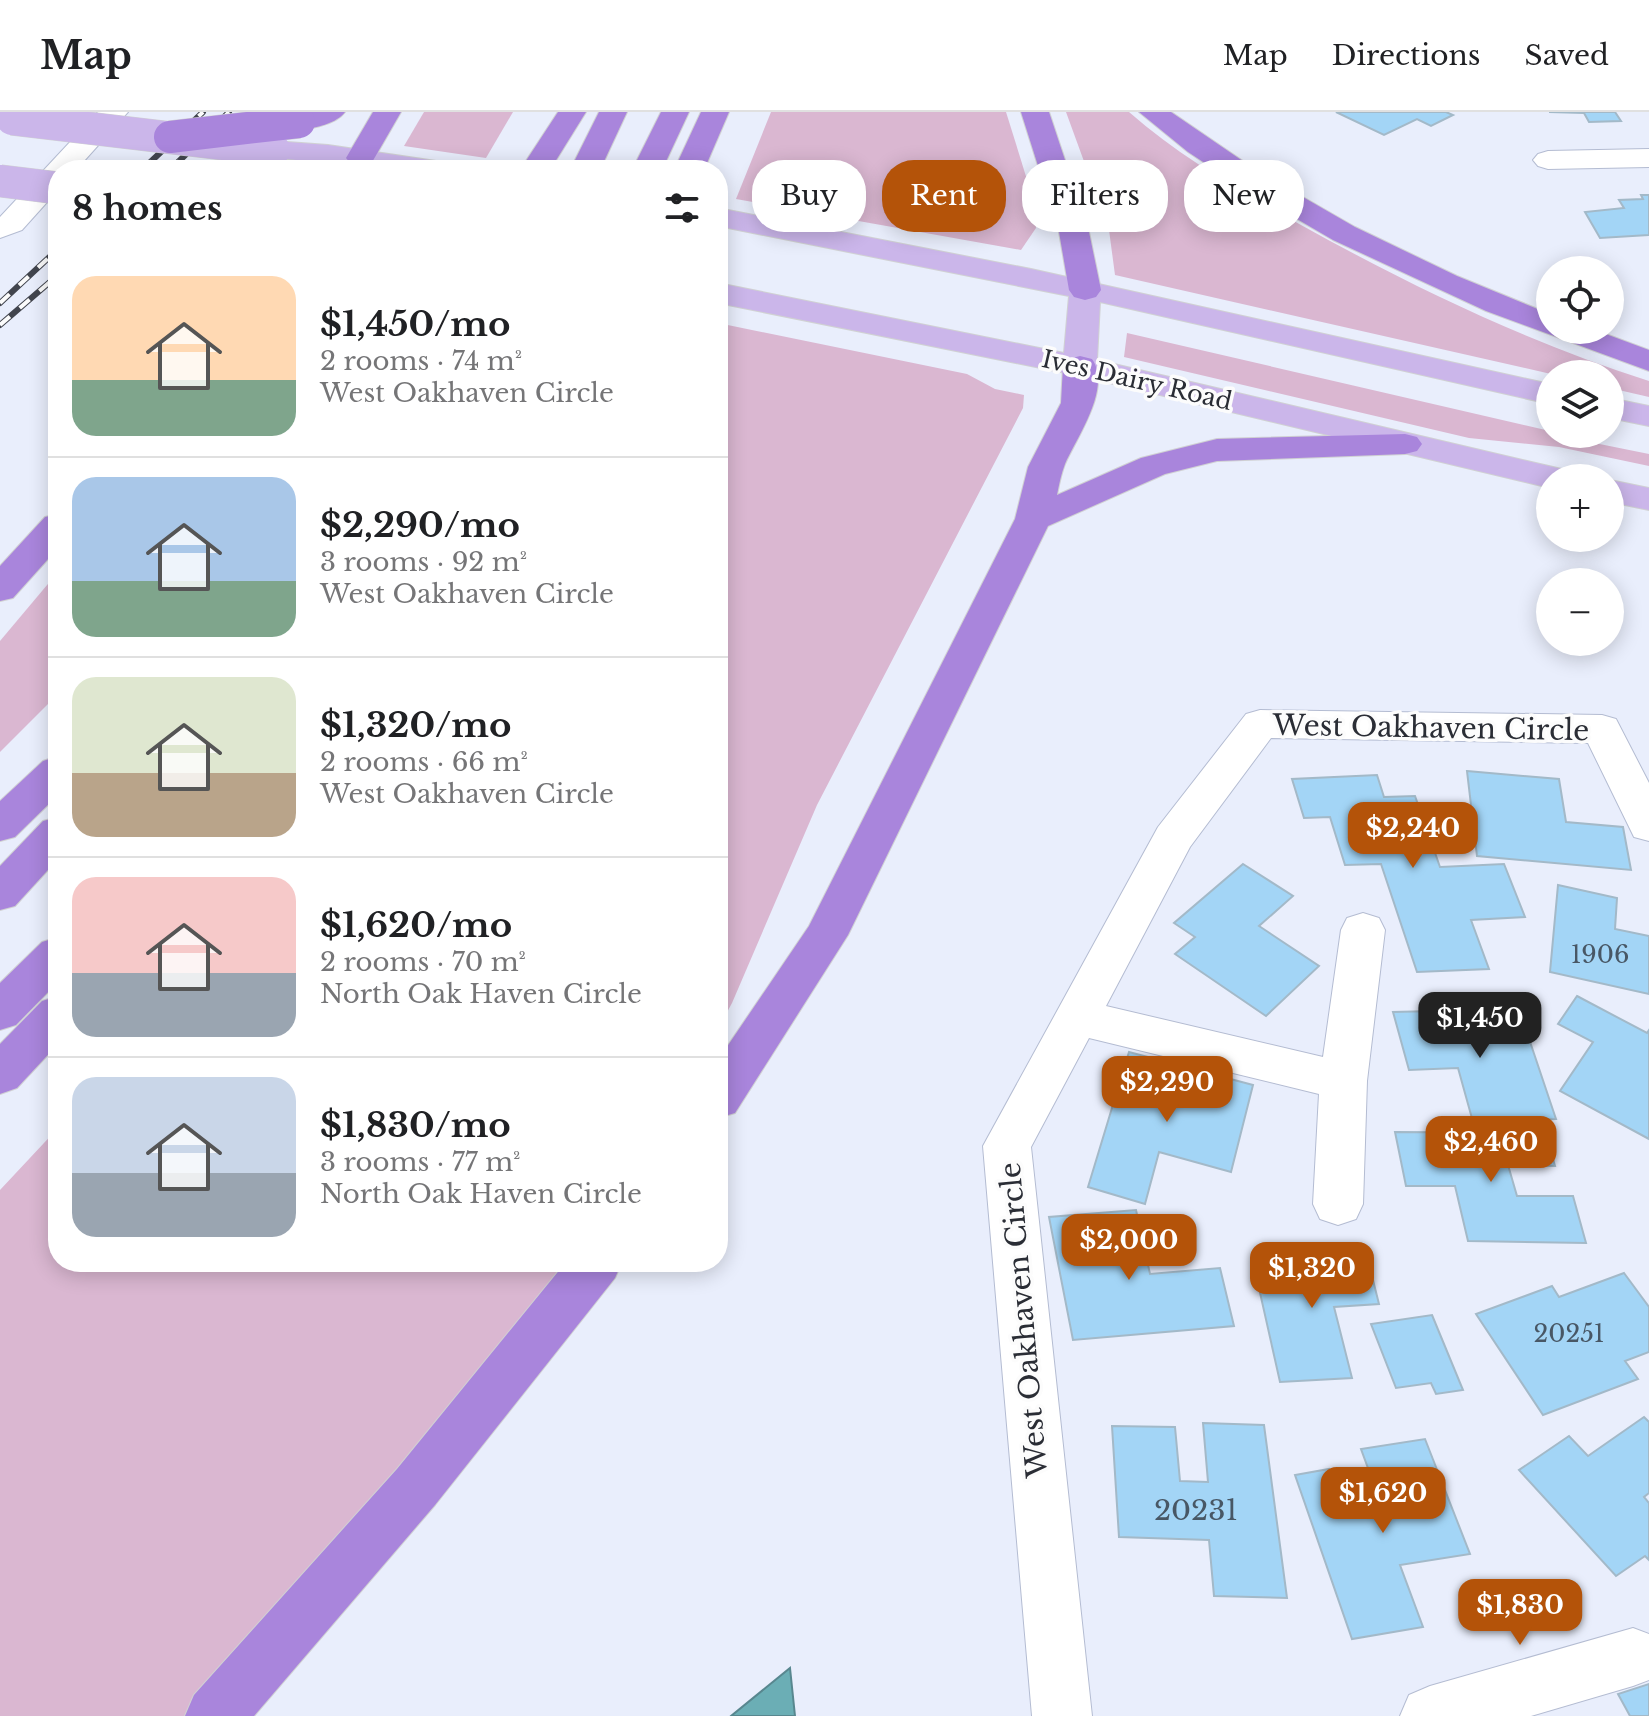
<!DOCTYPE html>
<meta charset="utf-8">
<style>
:root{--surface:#fff;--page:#f6f6f6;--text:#202124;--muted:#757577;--line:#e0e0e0;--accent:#b45309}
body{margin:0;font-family:"Libre Baskerville",serif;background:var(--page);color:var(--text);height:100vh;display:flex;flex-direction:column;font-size:30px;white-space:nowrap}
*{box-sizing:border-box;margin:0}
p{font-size:26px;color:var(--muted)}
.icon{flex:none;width:44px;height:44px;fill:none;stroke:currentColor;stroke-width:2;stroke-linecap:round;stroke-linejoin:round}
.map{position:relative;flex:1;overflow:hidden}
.details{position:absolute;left:48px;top:48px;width:680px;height:1112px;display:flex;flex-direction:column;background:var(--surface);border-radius:32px;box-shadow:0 4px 20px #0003}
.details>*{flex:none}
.hud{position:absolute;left:752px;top:48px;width:760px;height:72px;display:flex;gap:16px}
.tools{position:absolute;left:1536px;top:144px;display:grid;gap:16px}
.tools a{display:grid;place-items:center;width:88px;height:88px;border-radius:50%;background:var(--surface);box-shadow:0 4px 20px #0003;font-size:40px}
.price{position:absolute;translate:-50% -68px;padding:0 18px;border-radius:16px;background:var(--accent);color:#fff;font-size:26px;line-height:52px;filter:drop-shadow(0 2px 4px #0008)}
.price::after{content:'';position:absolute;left:50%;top:48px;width:24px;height:18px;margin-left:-12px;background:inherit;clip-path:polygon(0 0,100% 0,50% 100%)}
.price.on{background:#222;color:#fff}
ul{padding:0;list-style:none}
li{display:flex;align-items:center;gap:24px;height:200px;padding:0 24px}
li+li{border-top:2px solid var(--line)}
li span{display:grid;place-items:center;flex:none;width:224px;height:160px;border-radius:24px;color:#555}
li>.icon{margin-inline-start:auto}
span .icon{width:96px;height:96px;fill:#fffc;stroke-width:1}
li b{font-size:34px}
h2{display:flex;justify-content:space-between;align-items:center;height:96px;padding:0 24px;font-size:34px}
.tag{padding:0 28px;border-radius:32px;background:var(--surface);box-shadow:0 4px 20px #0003;font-size:28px;line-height:72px}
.tag.on{background:var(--accent);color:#fff}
header{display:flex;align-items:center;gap:48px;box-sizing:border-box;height:112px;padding:0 40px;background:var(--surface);border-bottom:2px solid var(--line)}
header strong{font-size:38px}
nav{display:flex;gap:44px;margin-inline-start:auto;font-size:28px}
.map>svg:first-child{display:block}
.green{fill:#dab7d1}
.water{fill:#6baeb5;stroke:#58878f;stroke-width:2}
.building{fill:#a3d5f6;stroke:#a3b9c8;stroke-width:2}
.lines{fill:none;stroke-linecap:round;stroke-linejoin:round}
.minor-casing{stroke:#b4bcd2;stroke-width:2}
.major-casing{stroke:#d0d1d3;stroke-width:2}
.highway-casing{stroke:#d0d1d3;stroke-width:2}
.minor{fill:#fff;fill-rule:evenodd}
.major{fill:#cbb6ea;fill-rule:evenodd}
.highway{fill:#a985dc;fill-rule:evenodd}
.rail-casing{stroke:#42454e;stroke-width:6}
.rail{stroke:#fcfcfc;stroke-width:4;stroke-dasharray:13;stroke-linecap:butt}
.major-bridge-casing{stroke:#d0d1d3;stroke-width:33;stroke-linecap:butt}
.highway-bridge-casing{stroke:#d0d1d3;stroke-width:33;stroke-linecap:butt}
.major-bridge{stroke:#cbb6ea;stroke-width:32}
.highway-bridge{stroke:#a985dc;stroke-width:32}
.labels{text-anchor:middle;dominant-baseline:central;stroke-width:7;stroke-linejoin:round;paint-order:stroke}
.far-street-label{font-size:24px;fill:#2a2d35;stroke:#fcfcfc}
.number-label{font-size:24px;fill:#485765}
.street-label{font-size:28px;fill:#2a2d35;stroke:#fcfcfc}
.near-number-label{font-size:28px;fill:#485765}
</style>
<header>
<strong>Map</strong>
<nav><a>Map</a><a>Directions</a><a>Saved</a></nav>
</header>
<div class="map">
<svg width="1649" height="1604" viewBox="0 0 1649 1604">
<rect width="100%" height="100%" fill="#e9eefc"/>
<g class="green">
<path d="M424,0H513L486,46L404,34Z"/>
<path d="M771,0H1006L1034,90L1036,116L1021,138L736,87Z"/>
<path d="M1066,0H1129C1181,46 1241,79 1301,113C1413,175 1527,230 1649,269V285L1610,276V262H1551L1115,163L1109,118Z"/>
<path d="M718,211L967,262L995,277L1024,283L1023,296L817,693L732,891L718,917Z"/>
<path d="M1127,221L1550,319V322L1649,342V354L1559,335L1469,326L1124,245Z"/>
<path d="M58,460V582L0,640V529Z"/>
<path d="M58,1016V1150H565L512,1222L187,1604H0V1078Z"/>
</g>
<path class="water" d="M790,1556L795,1604H731Z"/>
<g class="building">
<path d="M1336,0H1446L1453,3L1431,14L1417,7L1384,23Z"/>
<path d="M1549,0H1615L1621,9L1589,10L1584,1Z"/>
<path d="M1641,83H1649V123L1600,126L1585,100L1624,96L1619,88L1643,87Z"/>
<path d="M1467,659L1559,667L1566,710L1623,715L1631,758L1477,744Z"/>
<path d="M1377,663L1384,685L1415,684L1440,755L1504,752L1525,805L1471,808L1489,857L1417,860L1381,752L1345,753L1330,705L1304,706L1292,667Z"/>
<path d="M1243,752L1293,784L1259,814L1319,854L1266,904L1175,842L1195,825L1174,811Z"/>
<path d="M1558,773L1617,786L1615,817L1649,824V882L1550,860Z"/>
<path d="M1577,884L1647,921L1649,918V1027L1560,979L1593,930L1558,912Z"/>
<path d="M1519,897L1556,1007L1473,1010L1458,956L1409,958L1393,900Z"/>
<path d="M1129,940L1253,973L1231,1060L1159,1040L1145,1092L1088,1075Z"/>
<path d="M1395,1020L1546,1021L1555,1054L1508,1053L1517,1084H1573L1586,1131L1468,1129L1455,1074H1406Z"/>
<path d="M1136,1098L1150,1162L1220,1156L1234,1214L1073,1228L1049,1105Z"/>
<path d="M1366,1140L1379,1192L1334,1195L1352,1266L1280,1270L1252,1145Z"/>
<path d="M1624,1161L1649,1195V1240L1625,1249L1638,1267L1543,1303L1476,1202L1552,1174L1559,1185Z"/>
<path d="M1432,1203L1463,1278L1436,1282L1431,1271L1396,1276L1371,1212Z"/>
<path d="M1644,1305L1649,1310V1381L1644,1385L1649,1391V1448L1645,1444L1616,1464L1519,1358L1569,1324L1588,1344Z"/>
<path d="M1203,1311L1264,1313L1287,1486L1214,1484L1209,1428L1119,1425L1112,1314L1175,1315L1180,1369L1208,1370Z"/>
<path d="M1425,1327L1470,1442L1400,1453L1423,1515L1352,1527L1295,1363L1329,1357L1342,1395L1380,1389L1361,1337Z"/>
<path d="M1649,1572V1604H1630L1618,1582Z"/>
</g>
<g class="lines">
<defs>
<g id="minor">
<path d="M98,0H128L76,58H58V78L22,118L0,126V105Z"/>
<path d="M1649,37V55L1548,57L1538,54L1533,48L1538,42L1548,39Z"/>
<path d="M1260,598L1602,603L1616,607L1649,671V729L1634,725L1588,631L1271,626L1190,735L1106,894L1323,945L1341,818L1347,806L1363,801L1379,806L1385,818L1367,969L1363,1092L1356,1107L1338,1113L1320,1107L1313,1092L1319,982L1089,926L1031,1035L1092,1604H1032L983,1034L1158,715L1246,602Z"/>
<path d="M1633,1516L1649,1522V1568L1633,1574L1531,1604H1400L1409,1583L1430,1574Z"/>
</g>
<g id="major">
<path d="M274,29L328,33L436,49L446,52L451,58H376L264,44L259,38L264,32Z"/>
<path d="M718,96L1031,157L1550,272V292L1100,190L1097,248L1553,355L1566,358L1571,366H1550V376L1080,264L718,191V171L1064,241L1069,184L718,114Z"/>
<path d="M1610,286L1649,294V314L1610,306Z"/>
<path d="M1610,368L1649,376V398L1610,390Z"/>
</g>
<g id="highway">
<path d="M301,0H345C336,13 304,20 289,16L285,10L289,4Z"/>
<path d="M373,0H401L371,52L361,55L351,52L346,46Z"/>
<path d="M558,0H586L550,58H520Z"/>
<path d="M599,0H627L600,58H570Z"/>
<path d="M661,0H689L662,58H632Z"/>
<path d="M701,0H729L704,58H674Z"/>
<path d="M1021,0H1049L1089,120L1101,178L1096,185L1085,188L1074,185L1069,178L1059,120Z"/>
<path d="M1139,0H1171L1256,58L1355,115L1457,164L1550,202V218H1595L1649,238V259L1486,199L1333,128L1235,71L1188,40Z"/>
<path d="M1080,244L1092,247C1112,276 1077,325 1065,352C1061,362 1059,373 1057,383L1141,346L1217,327L1405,322L1417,325L1422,332L1417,339L1405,342L1217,349L1165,362L1048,414L848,823L735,1001L718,1006V948L809,814L1015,407L1028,355L1061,291L1063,254L1068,247Z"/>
<path d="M58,402V436L13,486L0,489V454L45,405Z"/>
<path d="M58,644V683L15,725L0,729V689L43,649Z"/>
<path d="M58,705V747L15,794L0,798V754L43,709Z"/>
<path d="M58,825V870L16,913L0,918V871L42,830Z"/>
<path d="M58,884V932L17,976L0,982V932L42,889Z"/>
<path d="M566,1150H622L615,1166L435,1393L254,1604H185L194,1583L397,1357Z"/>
</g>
</defs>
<use href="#minor" class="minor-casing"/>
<use href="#major" class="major-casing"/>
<use href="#highway" class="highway-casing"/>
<use href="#minor" class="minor"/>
<use href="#major" class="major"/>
<use href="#highway" class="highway"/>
<defs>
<g id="rail">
<path d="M142,58L203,0"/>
<path d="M170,58L229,0"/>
<path d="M0,191L58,137"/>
<path d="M0,213L58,163"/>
</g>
</defs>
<use href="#rail" class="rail-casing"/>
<use href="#rail" class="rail"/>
<defs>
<g id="major-bridge">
<path d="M12,7L274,38"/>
<path d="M0,69L58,76"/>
</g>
<path id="highway-bridge" d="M170,25L299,10"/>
</defs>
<use href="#major-bridge" class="major-bridge-casing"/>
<use href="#highway-bridge" class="highway-bridge-casing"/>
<use href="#major-bridge" class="major-bridge"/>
<use href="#highway-bridge" class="highway-bridge"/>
</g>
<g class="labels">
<g class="far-street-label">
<text transform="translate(1137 268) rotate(13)">Ives Dairy Road</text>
</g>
<g class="number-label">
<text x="1600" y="842">1906</text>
<text x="1569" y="1221">20251</text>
</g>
<g class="street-label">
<text transform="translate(1431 616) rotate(1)">West Oakhaven Circle</text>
<text transform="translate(1024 1208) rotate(-95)">West Oakhaven Circle</text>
</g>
<g class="near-number-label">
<text x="1196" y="1398">20231</text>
</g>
</g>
</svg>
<div class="tools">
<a><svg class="icon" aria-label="locate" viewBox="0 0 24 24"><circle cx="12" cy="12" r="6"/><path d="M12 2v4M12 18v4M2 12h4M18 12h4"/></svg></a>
<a><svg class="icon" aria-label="layers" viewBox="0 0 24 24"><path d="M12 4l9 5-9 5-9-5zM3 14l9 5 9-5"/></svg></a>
<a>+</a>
<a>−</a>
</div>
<b class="price" style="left:1413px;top:758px">$2,240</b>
<b class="price on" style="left:1480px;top:948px">$1,450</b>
<b class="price" style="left:1167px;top:1012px">$2,290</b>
<b class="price" style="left:1491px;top:1072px">$2,460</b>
<b class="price" style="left:1129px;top:1170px">$2,000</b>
<b class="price" style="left:1312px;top:1198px">$1,320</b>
<b class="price" style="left:1383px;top:1423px">$1,620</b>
<b class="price" style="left:1520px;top:1535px">$1,830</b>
<div class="hud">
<a class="tag">Buy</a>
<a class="tag on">Rent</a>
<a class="tag">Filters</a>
<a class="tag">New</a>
</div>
<section class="details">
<h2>8 homes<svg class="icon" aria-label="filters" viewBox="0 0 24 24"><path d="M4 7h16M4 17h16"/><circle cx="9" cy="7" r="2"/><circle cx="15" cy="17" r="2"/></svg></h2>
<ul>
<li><span style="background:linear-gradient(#ffd9b3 65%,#7fa58c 0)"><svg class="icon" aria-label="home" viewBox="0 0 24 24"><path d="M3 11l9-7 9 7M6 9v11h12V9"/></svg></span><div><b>$1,450/mo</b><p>2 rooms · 74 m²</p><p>West Oakhaven Circle</p></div></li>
<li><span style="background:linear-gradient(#a9c7e8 65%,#7fa58c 0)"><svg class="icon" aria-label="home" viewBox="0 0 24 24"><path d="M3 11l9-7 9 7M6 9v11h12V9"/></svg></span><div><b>$2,290/mo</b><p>3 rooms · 92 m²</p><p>West Oakhaven Circle</p></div></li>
<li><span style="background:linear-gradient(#dfe7d0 60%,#b9a48a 0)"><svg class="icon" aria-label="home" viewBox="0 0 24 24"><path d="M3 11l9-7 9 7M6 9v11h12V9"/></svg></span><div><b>$1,320/mo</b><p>2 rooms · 66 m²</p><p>West Oakhaven Circle</p></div></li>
<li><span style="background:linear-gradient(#f6c9c9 60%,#9aa5b1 0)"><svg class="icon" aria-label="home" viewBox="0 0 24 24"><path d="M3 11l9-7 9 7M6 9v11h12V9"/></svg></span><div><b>$1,620/mo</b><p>2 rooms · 70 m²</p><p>North Oak Haven Circle</p></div></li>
<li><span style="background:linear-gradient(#c9d6e8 60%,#9aa5b1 0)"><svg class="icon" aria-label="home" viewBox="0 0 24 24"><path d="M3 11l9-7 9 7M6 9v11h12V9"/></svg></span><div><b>$1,830/mo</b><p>3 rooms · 77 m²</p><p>North Oak Haven Circle</p></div></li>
</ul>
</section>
</div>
